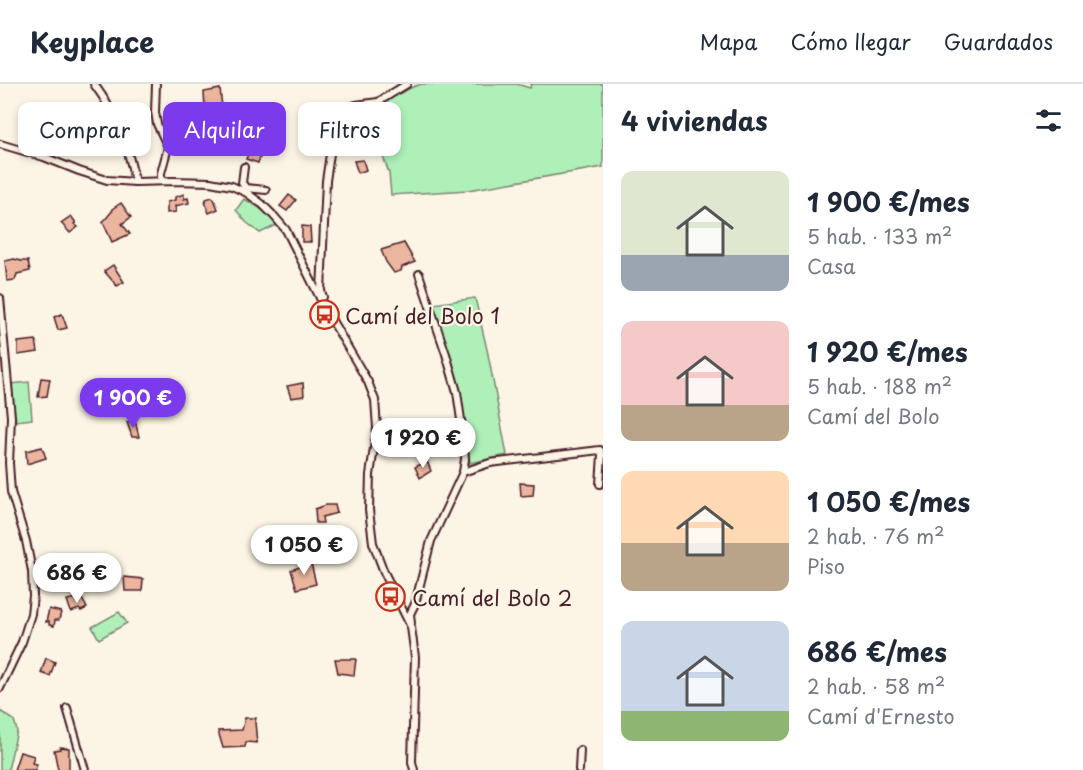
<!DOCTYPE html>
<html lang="es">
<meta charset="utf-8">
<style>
:root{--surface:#fff;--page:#f6f6f7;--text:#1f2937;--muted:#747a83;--line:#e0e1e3;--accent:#7c3aed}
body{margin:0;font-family:"Playpen Sans",sans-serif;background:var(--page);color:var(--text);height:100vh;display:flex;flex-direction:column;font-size:22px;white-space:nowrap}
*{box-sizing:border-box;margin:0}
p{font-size:20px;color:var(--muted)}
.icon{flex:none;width:33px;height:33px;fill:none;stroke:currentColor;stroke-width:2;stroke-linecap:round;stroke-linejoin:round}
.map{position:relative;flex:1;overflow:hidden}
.sheet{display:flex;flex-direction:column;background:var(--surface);width:480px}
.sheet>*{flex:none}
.banner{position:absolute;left:18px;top:18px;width:495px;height:54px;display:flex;gap:12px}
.price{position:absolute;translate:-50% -51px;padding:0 14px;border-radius:21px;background:#fff;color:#222;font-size:20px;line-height:39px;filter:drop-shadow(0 2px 3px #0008)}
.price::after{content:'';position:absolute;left:50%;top:36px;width:18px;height:14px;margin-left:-9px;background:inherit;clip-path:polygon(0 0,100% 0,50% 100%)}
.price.current{background:var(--accent);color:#fff}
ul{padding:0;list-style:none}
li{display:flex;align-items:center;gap:18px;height:150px;padding:0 18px}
li span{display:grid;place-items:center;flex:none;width:168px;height:120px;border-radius:12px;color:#555}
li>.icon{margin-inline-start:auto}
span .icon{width:72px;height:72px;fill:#fffc;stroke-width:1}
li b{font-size:26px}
h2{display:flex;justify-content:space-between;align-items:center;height:72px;padding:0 18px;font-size:26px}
.chip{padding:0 21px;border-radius:12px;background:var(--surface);box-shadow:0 3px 9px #0003;font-size:21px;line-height:54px}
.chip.current{background:var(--accent);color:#fff}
header{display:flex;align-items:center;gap:36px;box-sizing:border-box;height:84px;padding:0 30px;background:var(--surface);border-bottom:2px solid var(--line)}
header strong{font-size:28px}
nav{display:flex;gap:33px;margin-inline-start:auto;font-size:21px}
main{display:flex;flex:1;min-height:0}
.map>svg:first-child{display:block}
.green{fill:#aff0b9;stroke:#7c8872;stroke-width:1.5}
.building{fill:#ebb59e;stroke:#4a1f2b;stroke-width:1.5}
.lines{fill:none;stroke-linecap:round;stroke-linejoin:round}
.street-casing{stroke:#4a1f2b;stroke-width:10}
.street{stroke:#fcf5e5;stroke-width:6}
.labels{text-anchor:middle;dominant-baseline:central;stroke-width:4.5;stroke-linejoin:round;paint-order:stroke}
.poi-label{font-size:21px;fill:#4a1f2b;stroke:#fcf5e5;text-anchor:start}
</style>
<header>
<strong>Keyplace</strong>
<nav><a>Mapa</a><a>Cómo llegar</a><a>Guardados</a></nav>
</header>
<main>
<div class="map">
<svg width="603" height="686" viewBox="0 0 603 686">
<rect width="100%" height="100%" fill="#fcf5e5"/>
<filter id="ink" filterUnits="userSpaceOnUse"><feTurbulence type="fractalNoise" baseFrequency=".0167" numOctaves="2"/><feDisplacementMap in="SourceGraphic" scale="12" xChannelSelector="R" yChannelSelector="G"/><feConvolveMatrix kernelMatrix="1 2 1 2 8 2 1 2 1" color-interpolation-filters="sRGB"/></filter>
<g filter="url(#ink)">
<g class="green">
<path d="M422,0H517L530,4L531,0H603V83L468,106L391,111L389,89L366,26L415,2Z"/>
<path d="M244,115C258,122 268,129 279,140L260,149L246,138L236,126Z"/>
<path d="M475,214L488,270L507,371L470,379L464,333L456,292L433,220Z"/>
<path d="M29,298L32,335L16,337L11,300Z"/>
<path d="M119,528L127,539L99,555L92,543Z"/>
<path d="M0,627L14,636L17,647L8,686H0Z"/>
</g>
<g class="building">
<path d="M220,5L222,23L205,25L204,8Z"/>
<path d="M171,36L186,39L184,52L170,50V45H168Z"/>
<path d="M96,41L98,46L103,44L108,56L99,61L93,49L89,51L87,45Z"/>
<path d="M53,50L64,52L62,57H66V64H53Z"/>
<path d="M254,56L265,60L258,79L246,75Z"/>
<path d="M363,76L366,86L358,89L354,77Z"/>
<path d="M184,110V115L188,114L189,119L175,122L176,128L167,129V118L175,116V113Z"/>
<path d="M289,111L296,116L287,127L280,122Z"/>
<path d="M212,113L214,115L218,125L209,129L205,119L206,115Z"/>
<path d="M121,119L131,133L122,140L130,150L112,158L103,138L113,126L112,125Z"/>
<path d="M71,132L76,139L74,140L78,143L70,149L61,139Z"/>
<path d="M302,142L310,143L311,158H302Z"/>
<path d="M404,159L415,178L402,183L401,187L394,189L386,178L381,166Z"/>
<path d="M14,175L21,177H28L30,187L17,190L15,196L7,197L5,177Z"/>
<path d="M113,181L124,198L117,202L104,187Z"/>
<path d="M62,230L67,244L58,246L54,233Z"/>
<path d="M36,256L38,268L18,271V258Z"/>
<path d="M41,294L50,295L47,312L38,313Z"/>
<path d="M303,299L304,312L291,314L287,302Z"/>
<path d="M135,336L139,353H132L127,338Z"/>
<path d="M452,347L454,357L440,361L437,351Z"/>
<path d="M42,363L46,374L27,380L26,367Z"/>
<path d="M427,377L431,387L420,394L415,383Z"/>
<path d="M520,399L534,400L533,411L521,412Z"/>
<path d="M326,421H335L337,429L322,433L323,439H316L315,425Z"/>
<path d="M311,479L316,500L297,505L291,486Z"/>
<path d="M124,493L143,495L142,507H125Z"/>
<path d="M81,513L87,524L81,527L79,525L71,528L67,516Z"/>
<path d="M49,525L61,528L59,536H55L54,542L49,541V537L46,538Z"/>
<path d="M46,574L55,578L50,592L41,589Z"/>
<path d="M335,575H356L354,591L338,589Z"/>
<path d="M245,634H256L255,638L257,659L246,658L245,663L223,664L218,647L242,646Z"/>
<path d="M60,663L69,664V686H58L54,666L60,665Z"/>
<path d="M20,668L34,672L32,679L37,680L35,686H14Z"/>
</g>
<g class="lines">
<defs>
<g id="street">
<path d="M94,0C118,33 127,58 135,98"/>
<path d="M156,0L155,28L157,40L168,63L161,89V97"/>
<path d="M0,60L44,73L79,87L107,96L135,98L174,97L210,98L232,102L247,109L262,120L274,132L286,146L327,228L368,298L375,316L377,344L370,391L369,426L373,459L384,488L411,543L415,573L412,678L414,686"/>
<path d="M244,83L242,99L246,104L266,106"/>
<path d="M323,213L321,207L326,97L335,36L343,26L356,21L378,18L407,0"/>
<path d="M0,214L11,333L9,379L11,408L26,457L32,487L33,512L31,530L22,558L0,604"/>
<path d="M463,388L490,379L600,366L602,371L600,400"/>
<path d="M411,539L410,530L415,520L431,457L463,388L465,375L463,350L457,308L446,270L419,190"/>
<path d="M67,624L85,686"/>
<path d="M579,686L580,666"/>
</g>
</defs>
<use href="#street" class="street-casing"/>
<use href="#street" class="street"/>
</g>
</g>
<defs>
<symbol id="bus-ring" viewBox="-11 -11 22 22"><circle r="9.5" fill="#fcf5e5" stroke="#c8321e" stroke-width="1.5"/><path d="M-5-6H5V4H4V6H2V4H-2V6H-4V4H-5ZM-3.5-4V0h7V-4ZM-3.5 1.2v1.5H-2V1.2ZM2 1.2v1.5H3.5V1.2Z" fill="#c8321e"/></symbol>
</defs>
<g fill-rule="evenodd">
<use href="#bus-ring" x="308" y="214" width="33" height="33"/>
<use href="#bus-ring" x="374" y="496" width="33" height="33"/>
</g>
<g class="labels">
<g class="poi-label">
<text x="345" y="231">Camí del Bolo 1</text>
<text x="412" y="513">Camí del Bolo 2</text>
</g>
</g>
</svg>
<b class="price current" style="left:133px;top:345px">1 900 €</b>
<b class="price" style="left:423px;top:385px">1 920 €</b>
<b class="price" style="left:304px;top:492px">1 050 €</b>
<b class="price" style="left:77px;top:520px">686 €</b>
<div class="banner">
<a class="chip">Comprar</a>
<a class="chip current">Alquilar</a>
<a class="chip">Filtros</a>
</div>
</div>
<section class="sheet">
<h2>4 viviendas<svg class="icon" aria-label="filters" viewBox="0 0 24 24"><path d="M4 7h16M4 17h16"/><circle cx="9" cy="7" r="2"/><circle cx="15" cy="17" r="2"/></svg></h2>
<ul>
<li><span style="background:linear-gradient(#dfe7d0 70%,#9aa5b1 0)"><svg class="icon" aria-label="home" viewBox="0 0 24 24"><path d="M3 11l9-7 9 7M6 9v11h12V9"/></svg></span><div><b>1 900 €/mes</b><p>5 hab. · 133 m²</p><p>Casa</p></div></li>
<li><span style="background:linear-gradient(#f6c9c9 70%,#b9a48a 0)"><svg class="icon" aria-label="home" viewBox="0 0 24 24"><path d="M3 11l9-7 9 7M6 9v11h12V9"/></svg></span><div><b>1 920 €/mes</b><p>5 hab. · 188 m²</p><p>Camí del Bolo</p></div></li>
<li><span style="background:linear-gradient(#ffd9b3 60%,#b9a48a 0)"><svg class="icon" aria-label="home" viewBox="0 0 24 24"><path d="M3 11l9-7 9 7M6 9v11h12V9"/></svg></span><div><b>1 050 €/mes</b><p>2 hab. · 76 m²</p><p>Piso</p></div></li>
<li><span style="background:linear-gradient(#c9d6e8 75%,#8fb573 0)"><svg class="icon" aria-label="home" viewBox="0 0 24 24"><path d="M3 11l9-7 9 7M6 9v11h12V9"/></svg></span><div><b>686 €/mes</b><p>2 hab. · 58 m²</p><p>Camí d'Ernesto</p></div></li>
</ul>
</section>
</main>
